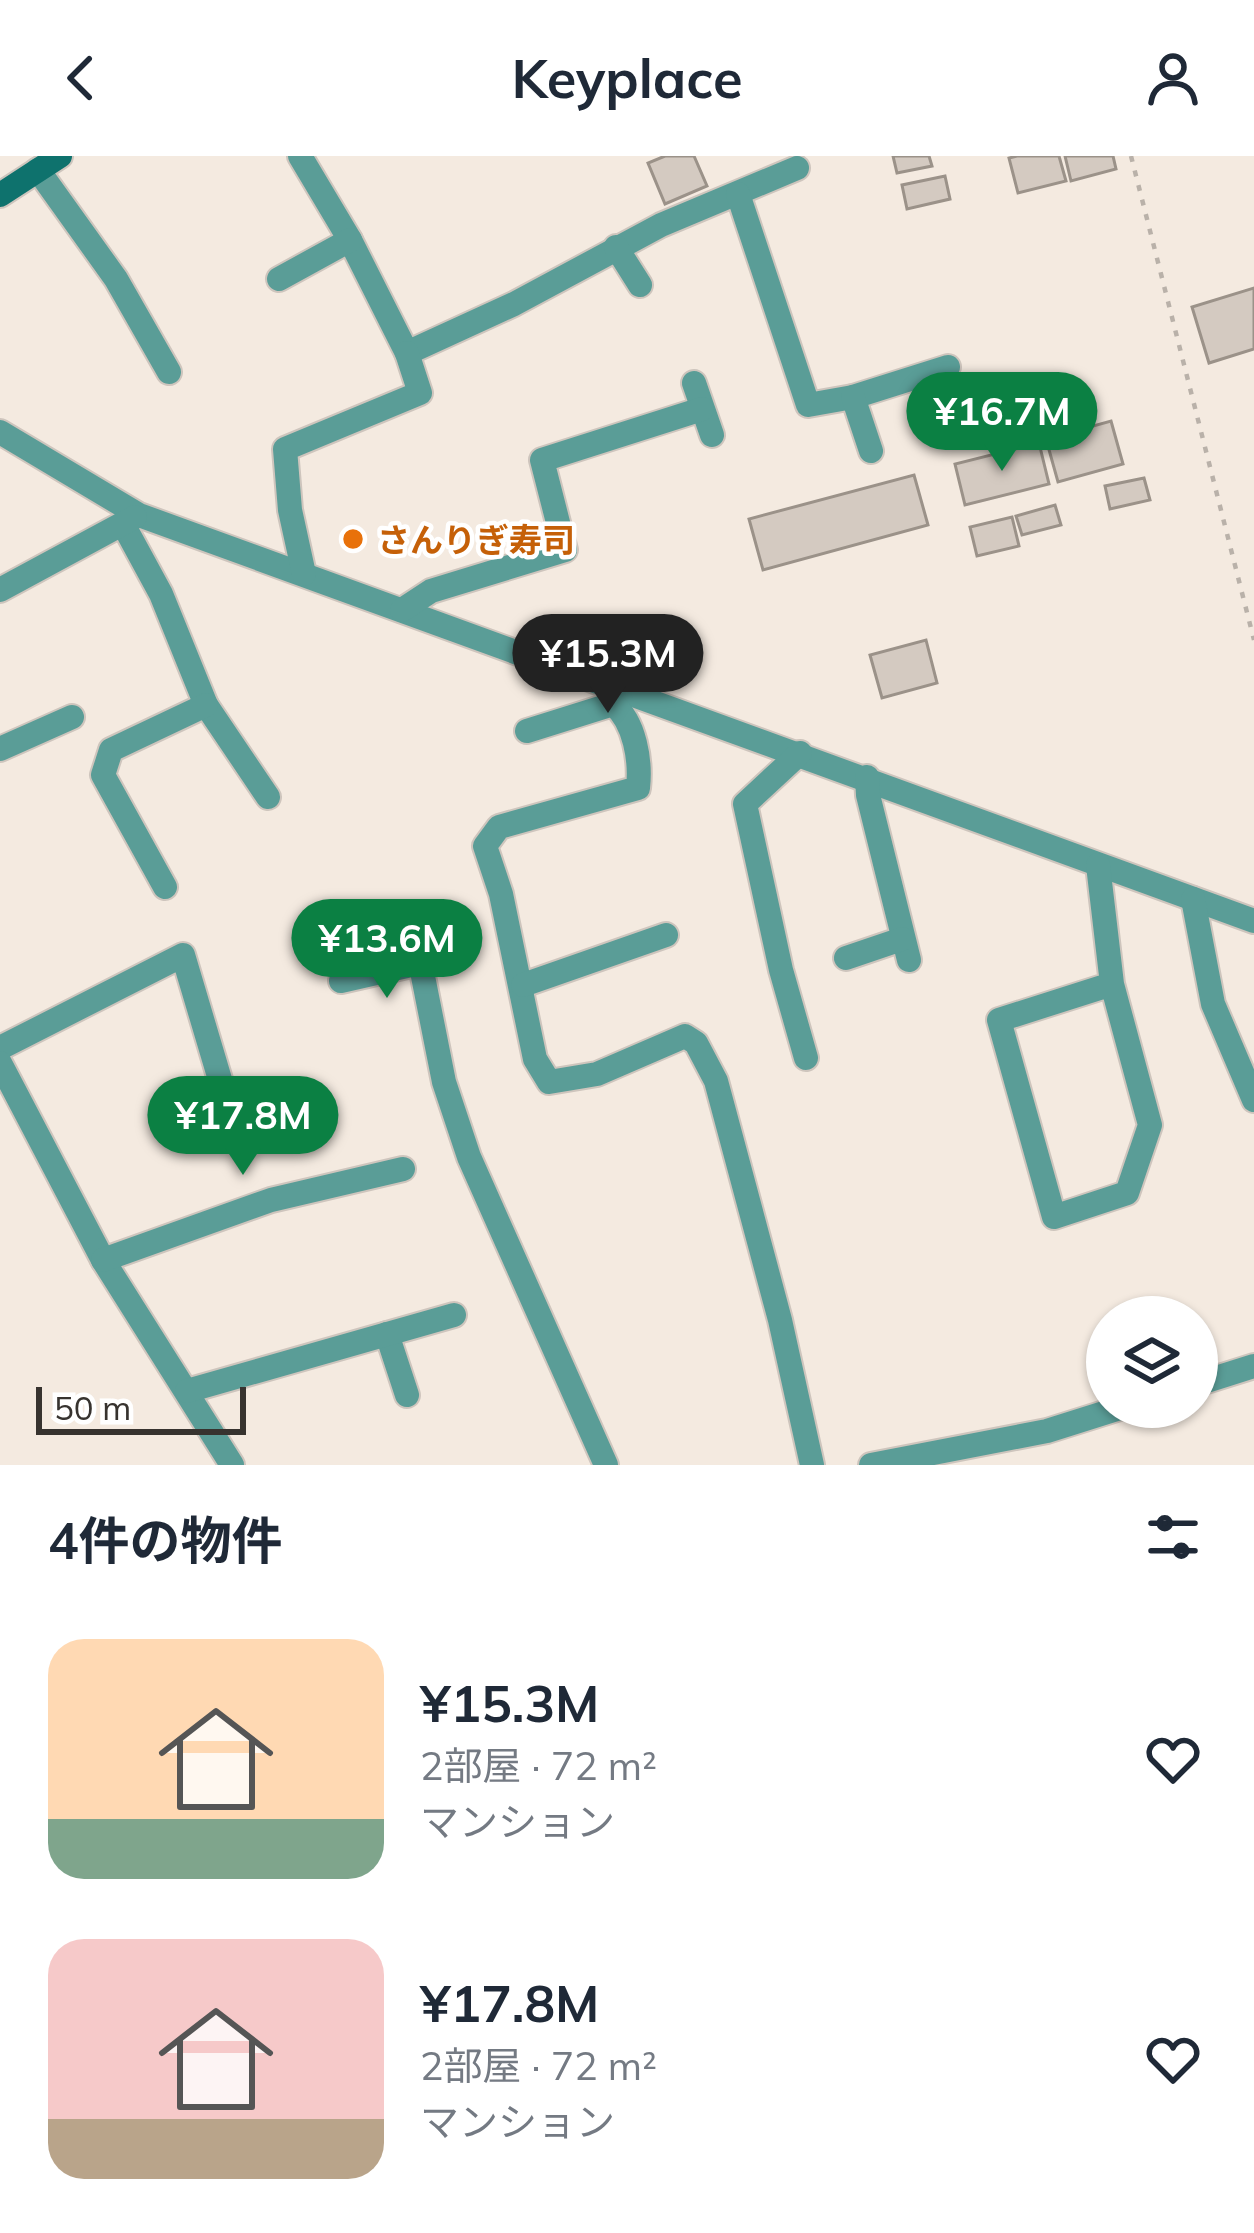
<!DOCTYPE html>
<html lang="ja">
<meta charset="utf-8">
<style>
:root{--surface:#fff;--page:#f6f6f7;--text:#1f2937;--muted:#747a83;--accent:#0b8043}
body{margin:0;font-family:Mulish,"Noto Sans JP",sans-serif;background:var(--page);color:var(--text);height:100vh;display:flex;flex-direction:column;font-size:45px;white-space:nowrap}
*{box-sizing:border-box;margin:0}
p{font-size:39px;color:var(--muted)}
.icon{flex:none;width:66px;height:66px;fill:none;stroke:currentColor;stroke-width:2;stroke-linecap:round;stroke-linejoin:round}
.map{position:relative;height:1309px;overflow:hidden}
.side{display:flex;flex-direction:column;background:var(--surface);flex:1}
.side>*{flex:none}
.controls{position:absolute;left:1086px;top:1140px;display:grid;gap:24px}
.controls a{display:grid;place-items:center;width:132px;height:132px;border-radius:50%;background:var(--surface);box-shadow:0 3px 9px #0004;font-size:60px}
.scale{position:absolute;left:36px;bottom:30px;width:210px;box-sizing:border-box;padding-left:12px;border:6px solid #37332f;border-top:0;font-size:33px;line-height:42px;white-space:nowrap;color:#37332f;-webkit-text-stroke:9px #fff;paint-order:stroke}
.price{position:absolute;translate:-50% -102px;padding:0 27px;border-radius:42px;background:var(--accent);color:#fff;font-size:39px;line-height:78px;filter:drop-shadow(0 3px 6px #0008)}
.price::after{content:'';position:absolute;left:50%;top:72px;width:36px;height:27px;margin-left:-18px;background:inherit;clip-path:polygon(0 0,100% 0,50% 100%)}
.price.selected{background:#222;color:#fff}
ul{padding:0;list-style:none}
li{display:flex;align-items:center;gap:36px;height:300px;padding:0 48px}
li span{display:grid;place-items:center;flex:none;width:336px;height:240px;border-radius:36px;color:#555}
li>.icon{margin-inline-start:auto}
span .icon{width:144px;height:144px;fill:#fffc;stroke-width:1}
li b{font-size:51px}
h2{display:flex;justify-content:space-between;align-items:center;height:144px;padding:0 48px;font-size:51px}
header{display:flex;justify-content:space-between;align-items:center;height:156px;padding:0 48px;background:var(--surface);font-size:54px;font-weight:700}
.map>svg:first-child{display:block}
.building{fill:#d4cac1;stroke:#9b9289;stroke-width:3}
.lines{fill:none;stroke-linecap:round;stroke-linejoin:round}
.street-casing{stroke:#cec5bd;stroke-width:28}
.secondary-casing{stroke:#cec5bd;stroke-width:28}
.path{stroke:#b9b1a9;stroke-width:4.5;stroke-dasharray:6 9;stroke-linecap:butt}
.street{stroke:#5a9d97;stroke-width:24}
.secondary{stroke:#0e726d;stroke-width:24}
.food-dot{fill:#e8710a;stroke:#fff;stroke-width:4.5}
.labels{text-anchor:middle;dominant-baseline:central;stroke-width:9;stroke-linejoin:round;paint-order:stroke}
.food-label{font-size:33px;font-weight:bold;fill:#c56008;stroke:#fff;text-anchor:start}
</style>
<header><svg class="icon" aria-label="back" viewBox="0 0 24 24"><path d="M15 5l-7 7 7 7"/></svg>Keyplace<svg class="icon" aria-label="person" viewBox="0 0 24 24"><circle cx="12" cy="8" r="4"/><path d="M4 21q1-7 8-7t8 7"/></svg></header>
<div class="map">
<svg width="1254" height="1309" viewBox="0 0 1254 1309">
<rect width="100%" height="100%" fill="#f4eae0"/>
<g class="building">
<path d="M665,0H694L707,30L665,48L648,7Z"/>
<path d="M893,0H929L932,10L897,17Z"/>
<path d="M1017,0H1059L1066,25L1018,37L1009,2Z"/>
<path d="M1065,0H1113L1116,13L1071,25Z"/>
<path d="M945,20L950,43L907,53L902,29Z"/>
<path d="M1254,132V193L1209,207L1192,151Z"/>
<path d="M1111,265L1123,308L1058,326L1046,283Z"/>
<path d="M1039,287L1049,328L965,349L955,308Z"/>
<path d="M914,319L928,369L763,414L749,363Z"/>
<path d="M1144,322L1150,344L1110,353L1105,330Z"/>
<path d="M1055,349L1061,369L1022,379L1016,360Z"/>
<path d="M1012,361L1019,390L977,400L970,371Z"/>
<path d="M926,484L937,527L882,542L870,499Z"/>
</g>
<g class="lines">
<defs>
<g id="street">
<path d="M300,0L350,84L407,197L514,148L661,69L797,12"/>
<path d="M38,14L116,123L169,216"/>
<path d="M738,38L808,249L853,241L948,211"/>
<path d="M616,91L640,129"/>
<path d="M279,123L350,84"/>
<path d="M694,227L712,279"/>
<path d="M853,241L871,295"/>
<path d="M0,276L139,359L1254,765"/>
<path d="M123,368L161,438L206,549L268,641"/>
<path d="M304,418L290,354L285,293L420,237L407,197"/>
<path d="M0,434L135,361"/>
<path d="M402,454L431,435L565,394L542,304L702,253"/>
<path d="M527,575L613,548C635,566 641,605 638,632L499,671L485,690L501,738L535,903L549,926L597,918L685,880L696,887L716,925L780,1164L812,1309"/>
<path d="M0,593L72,561"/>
<path d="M800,597L745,648L781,814L806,902"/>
<path d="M867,621L868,639L909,804"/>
<path d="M1098,709L1112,828L1150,969L1127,1037L1054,1061L999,864L1112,828"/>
<path d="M165,731L103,619L111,594L206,549"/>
<path d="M1193,743L1213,848L1254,944"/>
<path d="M413,770L444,926L469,1001L606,1309"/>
<path d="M846,802L902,783"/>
<path d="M341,825L420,807"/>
<path d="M523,829L666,779"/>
<path d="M0,892L183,799L224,937"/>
<path d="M0,907L103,1104L232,1309"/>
<path d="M103,1104L271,1044L403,1013"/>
<path d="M387,1178L407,1239"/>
<path d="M1197,1228L1254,1210"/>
<path d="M187,1235L454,1159"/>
<path d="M871,1309L1047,1275L1123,1251"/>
</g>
<path id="secondary" d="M0,39L60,0"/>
</defs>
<use href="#street" class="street-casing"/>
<use href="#secondary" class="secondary-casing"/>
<path class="path" d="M1131,0L1254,484"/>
<use href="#street" class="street"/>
<use href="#secondary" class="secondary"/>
</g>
<circle class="food-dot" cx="353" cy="383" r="12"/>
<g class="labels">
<g class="food-label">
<text x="377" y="383">さんりぎ寿司</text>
</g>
</g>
</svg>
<div class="controls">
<a><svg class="icon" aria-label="layers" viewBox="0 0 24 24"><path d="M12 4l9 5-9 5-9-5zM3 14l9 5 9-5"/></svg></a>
</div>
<div class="scale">50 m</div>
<b class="price" style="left:1002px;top:318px">¥16.7M</b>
<b class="price selected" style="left:608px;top:560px">¥15.3M</b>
<b class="price" style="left:387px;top:845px">¥13.6M</b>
<b class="price" style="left:243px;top:1022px">¥17.8M</b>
</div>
<section class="side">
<h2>4件の物件<svg class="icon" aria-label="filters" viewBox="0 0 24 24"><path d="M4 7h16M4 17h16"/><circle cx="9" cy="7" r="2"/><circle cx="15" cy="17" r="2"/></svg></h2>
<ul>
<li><span style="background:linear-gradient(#ffd9b3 75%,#7fa58c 0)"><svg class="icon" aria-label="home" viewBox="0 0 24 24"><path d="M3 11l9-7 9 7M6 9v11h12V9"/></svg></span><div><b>¥15.3M</b><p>2部屋 · 72 m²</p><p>マンション</p></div><svg class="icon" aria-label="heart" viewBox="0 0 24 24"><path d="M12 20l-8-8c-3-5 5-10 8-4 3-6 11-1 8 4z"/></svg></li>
<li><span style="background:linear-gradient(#f6c9c9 75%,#b9a48a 0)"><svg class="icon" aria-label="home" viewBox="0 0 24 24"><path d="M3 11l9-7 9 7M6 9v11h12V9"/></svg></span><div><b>¥17.8M</b><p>2部屋 · 72 m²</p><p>マンション</p></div><svg class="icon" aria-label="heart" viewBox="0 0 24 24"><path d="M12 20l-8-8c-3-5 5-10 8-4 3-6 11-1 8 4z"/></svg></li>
</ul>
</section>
